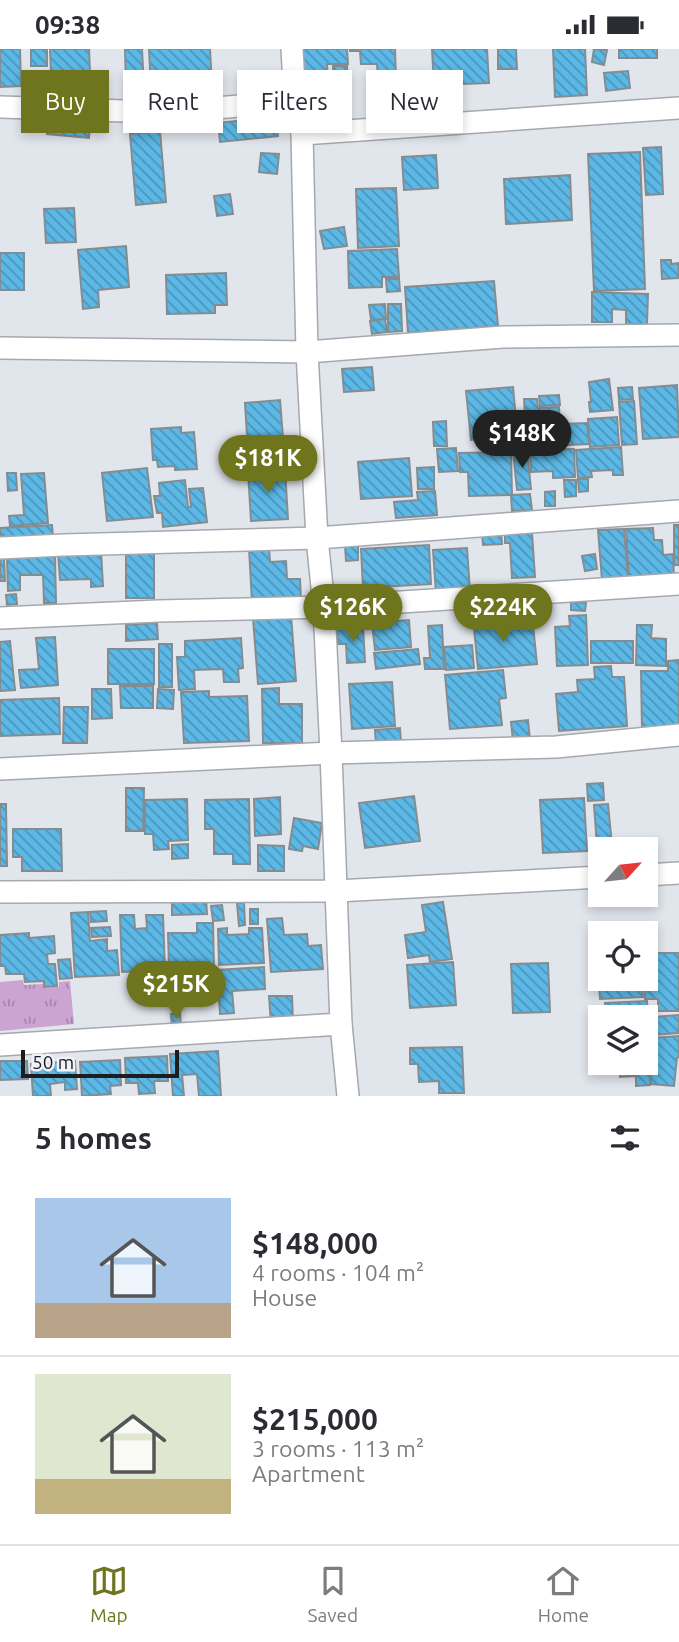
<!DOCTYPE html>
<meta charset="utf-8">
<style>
:root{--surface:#fff;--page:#f2f2f3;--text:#2b2b33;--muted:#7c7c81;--line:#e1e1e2;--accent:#6e751d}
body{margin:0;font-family:Ubuntu,sans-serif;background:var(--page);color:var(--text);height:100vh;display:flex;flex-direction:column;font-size:26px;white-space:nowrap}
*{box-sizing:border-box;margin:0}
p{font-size:23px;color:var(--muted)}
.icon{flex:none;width:38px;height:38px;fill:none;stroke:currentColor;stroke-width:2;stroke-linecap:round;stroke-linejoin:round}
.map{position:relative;height:1047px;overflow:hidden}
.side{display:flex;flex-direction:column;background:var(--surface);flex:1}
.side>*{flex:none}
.guide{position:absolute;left:21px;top:21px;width:637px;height:63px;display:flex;gap:14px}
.needle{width:46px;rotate:63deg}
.buttons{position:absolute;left:588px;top:788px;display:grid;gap:14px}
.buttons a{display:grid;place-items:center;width:70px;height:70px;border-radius:0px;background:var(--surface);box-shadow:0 4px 10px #0003;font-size:35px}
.scale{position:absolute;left:21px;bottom:18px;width:158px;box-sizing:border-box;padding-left:7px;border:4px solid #1b1d1f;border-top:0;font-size:19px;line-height:24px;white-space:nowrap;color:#1b1d1f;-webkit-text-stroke:5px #eff2f9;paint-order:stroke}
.price{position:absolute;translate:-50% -60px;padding:0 16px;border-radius:24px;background:var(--accent);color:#fff;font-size:23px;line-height:46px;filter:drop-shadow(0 2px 4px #0008)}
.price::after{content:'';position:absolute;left:50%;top:42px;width:21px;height:16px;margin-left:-10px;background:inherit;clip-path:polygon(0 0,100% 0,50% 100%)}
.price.on{background:#222;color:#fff}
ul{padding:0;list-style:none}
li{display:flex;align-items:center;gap:21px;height:175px;padding:0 35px}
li+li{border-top:2px solid var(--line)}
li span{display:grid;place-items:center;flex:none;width:196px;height:140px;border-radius:0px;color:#555}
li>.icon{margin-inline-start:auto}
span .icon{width:84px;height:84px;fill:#fffc;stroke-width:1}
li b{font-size:30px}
h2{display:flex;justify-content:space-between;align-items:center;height:84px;padding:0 35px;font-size:30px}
.tag{padding:0 24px;border-radius:0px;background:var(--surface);box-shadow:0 4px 10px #0003;font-size:24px;line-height:63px}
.tag.on{background:var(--accent);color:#fff}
.status{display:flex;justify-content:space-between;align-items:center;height:49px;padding:0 35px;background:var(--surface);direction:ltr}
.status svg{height:19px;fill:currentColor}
.menu{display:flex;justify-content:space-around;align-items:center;height:98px;border-top:2px solid var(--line);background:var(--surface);font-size:19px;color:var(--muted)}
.menu a{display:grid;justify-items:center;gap:4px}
.menu .on{color:var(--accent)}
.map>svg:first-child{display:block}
.park{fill:url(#park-tufts)}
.building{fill:url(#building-back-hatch);stroke:#858c90;stroke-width:2}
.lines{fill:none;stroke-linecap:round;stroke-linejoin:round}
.minor-casing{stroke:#a5a9af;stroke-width:24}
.minor{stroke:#fff;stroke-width:21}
</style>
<div class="status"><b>09:38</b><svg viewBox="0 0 49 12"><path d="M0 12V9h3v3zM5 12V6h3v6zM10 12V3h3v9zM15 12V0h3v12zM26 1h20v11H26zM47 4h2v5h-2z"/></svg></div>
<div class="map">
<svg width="679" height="1047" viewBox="0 0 679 1047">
<defs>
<pattern id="park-tufts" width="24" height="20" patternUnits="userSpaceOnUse" patternTransform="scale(1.75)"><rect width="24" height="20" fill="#cca4d2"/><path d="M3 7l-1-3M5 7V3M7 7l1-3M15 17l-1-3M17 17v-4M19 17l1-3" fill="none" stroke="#a585aa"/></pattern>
<pattern id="building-back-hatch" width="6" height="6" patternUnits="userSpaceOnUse" patternTransform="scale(1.75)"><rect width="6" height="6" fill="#5cb8e6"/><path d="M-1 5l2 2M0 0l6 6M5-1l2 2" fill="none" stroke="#4b95ba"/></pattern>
</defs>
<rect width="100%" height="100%" fill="#e1e5ec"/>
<path class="park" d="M23,931L24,936L43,935L44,939L59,938V933L70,932L74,975L0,982V933Z"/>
<g class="building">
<path d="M0,0H20L21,37L0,38Z"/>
<rect x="31" y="0" width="16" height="17"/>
<path d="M50,0H89L90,24L51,25Z"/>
<path d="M125,0H142L144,39H126Z"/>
<path d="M149,0H210L212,37L151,40Z"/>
<path d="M301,0H347L348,15H327L329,44L303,45Z"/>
<path d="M350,0H395L396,30L378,31L377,15H361L360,2H350Z"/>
<path d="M432,0H487L489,34L434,36Z"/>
<path d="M498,0H516L517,20H498Z"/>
<path d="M553,0H585L587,46L555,48Z"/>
<path d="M594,0L607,1L604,16L592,13Z"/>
<rect x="619" y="0" width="38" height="9"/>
<path d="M333,17H347L348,50H334Z"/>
<path d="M628,22L630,39L606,42L604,24Z"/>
<path d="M276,68L278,87L220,93L218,74Z"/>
<path d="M48,71L90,75L89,89L47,85Z"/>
<path d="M160,82L166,153L136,156L130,85Z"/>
<path d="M661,98L663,145L646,146L643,99Z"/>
<path d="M640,103L645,240L594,242L588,105Z"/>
<path d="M261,104L279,105L277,125L259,123Z"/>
<path d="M436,106L438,139L404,141L402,108Z"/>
<path d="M570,126L572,171L506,175L504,130Z"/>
<path d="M396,139L399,197L358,199L356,140Z"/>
<path d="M230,145L233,165L217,167L214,147Z"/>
<path d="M74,159L76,193L46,194L44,160Z"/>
<path d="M344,178L347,197L324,200L320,182Z"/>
<path d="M126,197L129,238L98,241L99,258L83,260L78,201Z"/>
<path d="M397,200L399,228H382V238L349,239L348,202Z"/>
<rect x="0" y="204" width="24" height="37"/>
<path d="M661,211H671V215L679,214L678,229L662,230Z"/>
<path d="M226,224L227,256H215V264L167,265L166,226Z"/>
<path d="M386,230H399L400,242L387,243Z"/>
<path d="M494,232L498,277L408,284L405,238Z"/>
<path d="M592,243L648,245L647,275H626V261L612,260V273H592Z"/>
<path d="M385,255L386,270L371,271L369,256Z"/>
<path d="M388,255H401L402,282L388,283Z"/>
<path d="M385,270L387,283L372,285L370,272Z"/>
<path d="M372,318L374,341L344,343L342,320Z"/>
<path d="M609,330L613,361L590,363L589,353H591L589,333Z"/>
<path d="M677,336L679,388L643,390L639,339Z"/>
<path d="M513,338L517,380L493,382L494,389L471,391L466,342Z"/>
<path d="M632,338L633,350L619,351L618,339Z"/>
<path d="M559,346L560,356L540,357L539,347Z"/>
<path d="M524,350H537L538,359L559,358L560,375L587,374L589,395L527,398Z"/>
<path d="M280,351L284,401L248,403L245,354Z"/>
<path d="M634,352L637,395L622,396L619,353Z"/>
<path d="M617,368L619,396L590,398L588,370Z"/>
<path d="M446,372L447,397H434L433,373Z"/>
<path d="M181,378V384L194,383L197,420L175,421V417L158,418L157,411H153L151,380Z"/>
<path d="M524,383L525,397H498V384Z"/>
<path d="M621,398L623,426H613V421L591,422L592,428L578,429L576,401Z"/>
<path d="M456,399L458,422L439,423L437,400Z"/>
<path d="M574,400L575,428L553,429V422L531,423L530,401Z"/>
<path d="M300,401V411L261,414L260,404Z"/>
<path d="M527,401L531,440L517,441L513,402Z"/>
<path d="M511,403L512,446L469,447L468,423H460L459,404Z"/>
<path d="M409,409L412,447L361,450L358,413Z"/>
<path d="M434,418V440H418L417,419Z"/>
<path d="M147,419L153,468L107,472L102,424Z"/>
<path d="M285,420L288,470L251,472L248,422Z"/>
<path d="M7,424H16L17,441L8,442Z"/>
<path d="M44,424L48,474L10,477L9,467L24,466L21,425Z"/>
<path d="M578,430H588V442L579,443Z"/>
<path d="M185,431L188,458H191L189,440L203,439L207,473L163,478L162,464H157L154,447H160L159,434Z"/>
<path d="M564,431H576V447L565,448Z"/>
<path d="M435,442L437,466L396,469L394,453L418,451L417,443Z"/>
<path d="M555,442V457H545V443Z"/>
<path d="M530,445L532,461L512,462L511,446Z"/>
<path d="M52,476L53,489L0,491V479Z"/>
<rect x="674" y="476" width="5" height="40"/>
<path d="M653,479L654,491H662L663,506L673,505L674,530L629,532L626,480Z"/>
<path d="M624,480L628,529L602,531L598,481Z"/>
<path d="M501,483L502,495L483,496L482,484Z"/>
<path d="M532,484L535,528L512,529L510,494H505V485Z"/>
<path d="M345,496H358V511L346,512Z"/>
<path d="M429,496L431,535L363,539L361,500Z"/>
<path d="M269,498L270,513L286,512L287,530H300L301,551L252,554L249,499Z"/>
<path d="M467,499L470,542L436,544L433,501Z"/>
<path d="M101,502L103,537L91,538V530L60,531L58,504Z"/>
<rect x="126" y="502" width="28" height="47"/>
<path d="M595,505L597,520L585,522L582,507Z"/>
<path d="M55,507L56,554H44L43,526H20V541L8,542L7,509Z"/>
<path d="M0,509H4L5,532H0Z"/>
<path d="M16,545L17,555L7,556L6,546Z"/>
<path d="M571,553L586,554L585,562L571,561Z"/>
<path d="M291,566L296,632L258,635L253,569Z"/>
<path d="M505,566L506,579L533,576L537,615L478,620L473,569Z"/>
<path d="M586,566L588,616L557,617L555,578L570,577L569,567Z"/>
<path d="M409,571L411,598L375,601L372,574Z"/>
<path d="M157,574L158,590L126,592V576Z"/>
<path d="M442,576L444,620H425L424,609H430L428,577Z"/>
<path d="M637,576H652L651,589L666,590V617L636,616Z"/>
<path d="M363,578L365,613L347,614L346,595H338L337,580Z"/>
<path d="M55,588L58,636L21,639L19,621L39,620L36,589Z"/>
<path d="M241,589L243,619L238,620L239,633H224L223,620L194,621L195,640L179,641L177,608H185V592Z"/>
<path d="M10,592L15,641L0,642V593Z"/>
<rect x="591" y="592" width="42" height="22"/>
<rect x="159" y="595" width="13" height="43"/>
<path d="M472,596L474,619L446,621L444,598Z"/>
<rect x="108" y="600" width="46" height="35"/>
<path d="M418,600L420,615L376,620L374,604Z"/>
<path d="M679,611V680L642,681L641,622H668V612Z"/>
<path d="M611,617L612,628H624L627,677L559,682L556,645L578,643L577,631L595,630L594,618Z"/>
<path d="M503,621L506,649L499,650L502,676L450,680L445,626Z"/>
<path d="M392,633L395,677L352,680L349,635Z"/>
<path d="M120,637H153V659H121Z"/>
<path d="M279,639V655H302V694H263L262,640Z"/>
<path d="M92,640H111L112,669L92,670Z"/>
<path d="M158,640L174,641L173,660L157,659Z"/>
<path d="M209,642V648L247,647L249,692L184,694L181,643Z"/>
<path d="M59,649L60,685L0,687V651Z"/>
<path d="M64,658H88L87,694H63Z"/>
<path d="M528,671L530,691L513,692L511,673Z"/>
<path d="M400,679L401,694L376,696L375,681Z"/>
<path d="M603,734L604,751L588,752L587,735Z"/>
<path d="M126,739H144L143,782H126Z"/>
<path d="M414,747L420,792L365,799L359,754Z"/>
<path d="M280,748L281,785L255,787L254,750Z"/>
<path d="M584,749L587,802L543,804L540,751Z"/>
<path d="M187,750L188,791L168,792L169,800L154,801L153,785H145V751Z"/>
<path d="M249,750L250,815H233V805H214V780H205V751Z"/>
<path d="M0,755H6L7,817H0Z"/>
<path d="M608,755L612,796L597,797L594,756Z"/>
<path d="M294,769L322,774L318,800L303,797L302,802L289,800Z"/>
<path d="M13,780H61L62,822H22V808H13Z"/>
<path d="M188,795V809L172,810V796Z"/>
<path d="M258,796L284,797V822H258Z"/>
<path d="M206,849L207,865L172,866V851Z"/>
<path d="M443,853L452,910L430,913L429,906L408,909L405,886L426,883L422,856Z"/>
<path d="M237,854H244L245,876L239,877Z"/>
<path d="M222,856L224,871L213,872L211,857Z"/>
<rect x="250" y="860" width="8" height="15"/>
<path d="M106,862L107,872L91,873L90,863Z"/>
<path d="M88,863L90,892L107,890V902L117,901L119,926L75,928L71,864Z"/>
<path d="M120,866H134L135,880L147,879L146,866H163L165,921L122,923Z"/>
<path d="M282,869L284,886L307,885L308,897L321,896L323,920L271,923L267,870Z"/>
<path d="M197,874H213L214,918L169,920L168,884H197Z"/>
<path d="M110,878L111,887L92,888L91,879Z"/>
<path d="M227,879V886L249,885V879H262L264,914L219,916L218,880Z"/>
<path d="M29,884V889L54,887L55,904L47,905L48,915H55L57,937L44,938V932L25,933L24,925H6L5,917H0V886Z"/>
<path d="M646,904H679V962H658V950H645Z"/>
<path d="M70,910L72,929L60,930L58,911Z"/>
<path d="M600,910V929H642L643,948L600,950L599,936H590L589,911Z"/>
<path d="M453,913L456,956L410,959L407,916Z"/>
<path d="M548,914L550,963L513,964L511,915Z"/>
<path d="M264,918L265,940L232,942L234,964L220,965L217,921Z"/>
<path d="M269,947H292L293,974L271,975Z"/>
<path d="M647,952L648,969L606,968L605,954Z"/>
<path d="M180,964L181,979L172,980L171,965Z"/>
<path d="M679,966V984L654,986L653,968Z"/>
<path d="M679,987V1008L677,1009L674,1037L651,1035L652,989Z"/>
<path d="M646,989H649L650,1036L636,1037V1027L620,1028V1021L603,1022V1013H646Z"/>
<path d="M462,998L464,1044H439V1032L419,1033L418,1015H410V999Z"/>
<path d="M218,1002L221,1047H199L197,1025L182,1026L184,1047H173L170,1005Z"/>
<path d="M167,1007L168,1032H154L155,1044L139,1045L138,1034H126L125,1009Z"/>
<path d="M120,1011L121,1036L110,1037L111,1045L82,1047L80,1013Z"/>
<path d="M0,1012H27L28,1030L0,1031Z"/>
<path d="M75,1012L77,1040L65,1041V1033L50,1035L51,1047H33L31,1015Z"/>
</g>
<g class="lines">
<defs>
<g id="minor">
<path d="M292,0L295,52L302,85L307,303L317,489L324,558L331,704L341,975L348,1047"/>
<path d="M0,58L125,62L205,60L295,52"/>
<path d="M302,85L679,59"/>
<path d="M0,299L307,303L503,288L679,286"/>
<path d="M0,499L64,496L317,489L679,462"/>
<path d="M0,569L158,562L324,558L679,535"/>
<path d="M0,720L331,704L556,698L679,686"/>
<path d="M646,826L679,824"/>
<path d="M0,843L337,842L600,828"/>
<path d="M0,996L341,975"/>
</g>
</defs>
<use href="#minor" class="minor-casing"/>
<use href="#minor" class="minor"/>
</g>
</svg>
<div class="buttons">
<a><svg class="needle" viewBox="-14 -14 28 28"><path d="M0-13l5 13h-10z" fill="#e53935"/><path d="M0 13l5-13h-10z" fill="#7c7c81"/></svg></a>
<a><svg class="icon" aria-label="locate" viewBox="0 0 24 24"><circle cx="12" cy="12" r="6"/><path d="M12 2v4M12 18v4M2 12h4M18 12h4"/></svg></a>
<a><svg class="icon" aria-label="layers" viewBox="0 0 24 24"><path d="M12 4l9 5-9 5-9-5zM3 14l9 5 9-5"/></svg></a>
</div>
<div class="scale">50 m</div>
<b class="price on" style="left:522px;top:421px">$148K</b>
<b class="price" style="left:268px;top:446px">$181K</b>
<b class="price" style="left:353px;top:595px">$126K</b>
<b class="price" style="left:503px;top:595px">$224K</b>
<b class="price" style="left:176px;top:972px">$215K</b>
<div class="guide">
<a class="tag on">Buy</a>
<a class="tag">Rent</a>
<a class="tag">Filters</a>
<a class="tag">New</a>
</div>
</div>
<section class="side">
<h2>5 homes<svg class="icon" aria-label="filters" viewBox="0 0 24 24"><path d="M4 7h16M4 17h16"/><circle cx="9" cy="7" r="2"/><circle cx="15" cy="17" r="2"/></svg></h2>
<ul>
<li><span style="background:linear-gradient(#a9c7e8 75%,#b9a48a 0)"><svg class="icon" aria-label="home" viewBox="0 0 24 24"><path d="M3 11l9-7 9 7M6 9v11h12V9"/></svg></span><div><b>$148,000</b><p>4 rooms · 104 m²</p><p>House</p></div></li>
<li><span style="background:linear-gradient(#dfe7d0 75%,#c2b280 0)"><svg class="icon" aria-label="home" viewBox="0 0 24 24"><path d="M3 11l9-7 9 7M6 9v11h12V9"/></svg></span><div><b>$215,000</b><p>3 rooms · 113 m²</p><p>Apartment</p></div></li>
</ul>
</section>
<nav class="menu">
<a class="on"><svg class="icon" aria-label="map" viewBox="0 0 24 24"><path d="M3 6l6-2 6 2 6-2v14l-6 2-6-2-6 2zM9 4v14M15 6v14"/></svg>Map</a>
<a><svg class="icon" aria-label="saved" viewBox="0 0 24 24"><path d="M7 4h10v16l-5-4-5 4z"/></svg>Saved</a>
<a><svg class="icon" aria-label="home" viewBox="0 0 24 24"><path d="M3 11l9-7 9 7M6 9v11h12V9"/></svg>Home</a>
</nav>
